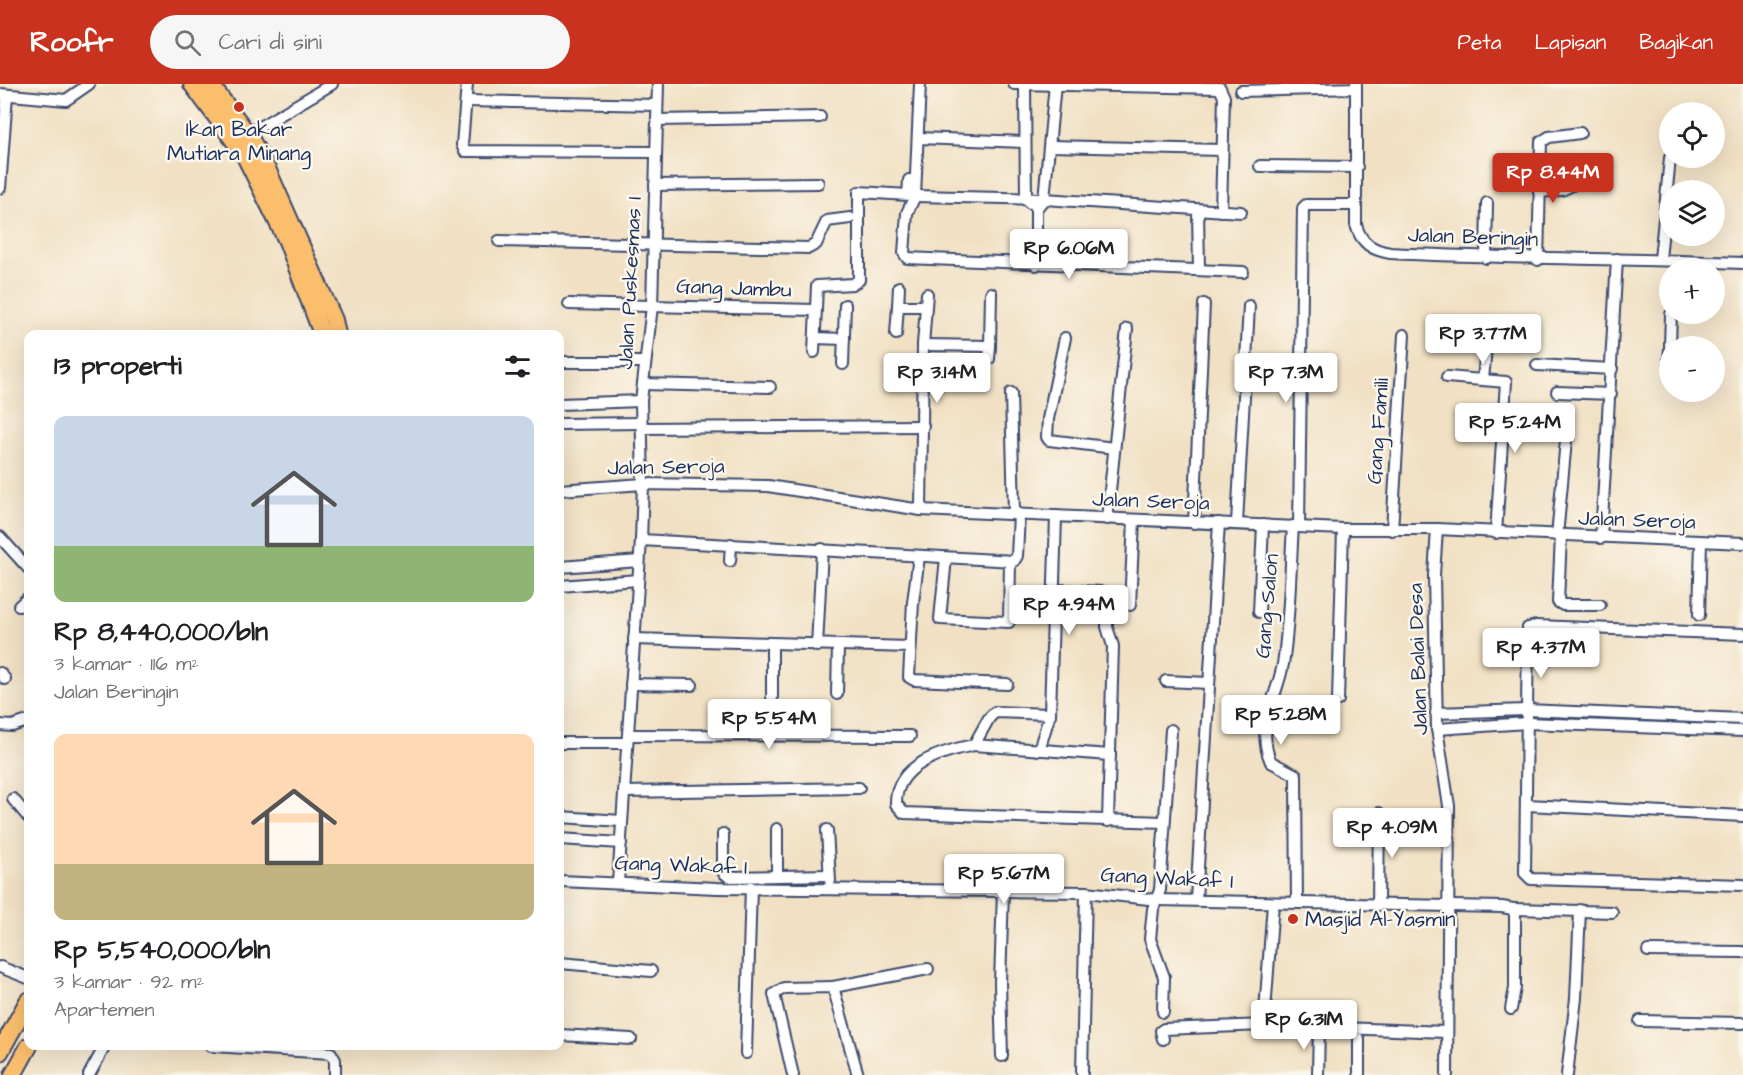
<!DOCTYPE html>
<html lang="id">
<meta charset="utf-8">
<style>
:root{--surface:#fff;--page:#f6f6f6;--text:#202124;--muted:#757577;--accent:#c8321e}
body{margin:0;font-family:"Architects Daughter",sans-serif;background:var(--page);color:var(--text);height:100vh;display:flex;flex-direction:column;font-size:22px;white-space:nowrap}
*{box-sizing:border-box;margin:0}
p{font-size:20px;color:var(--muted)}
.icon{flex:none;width:33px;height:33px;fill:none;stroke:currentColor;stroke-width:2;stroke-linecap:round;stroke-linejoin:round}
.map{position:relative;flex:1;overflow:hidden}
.panel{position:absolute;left:24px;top:246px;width:540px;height:720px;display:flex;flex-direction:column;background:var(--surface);border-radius:12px;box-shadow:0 6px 24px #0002}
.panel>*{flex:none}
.fabs{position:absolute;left:1659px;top:18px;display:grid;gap:12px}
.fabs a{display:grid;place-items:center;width:66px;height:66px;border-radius:50%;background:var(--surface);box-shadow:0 6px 24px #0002;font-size:30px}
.price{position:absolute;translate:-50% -51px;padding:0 14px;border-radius:6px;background:#fff;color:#222;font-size:20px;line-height:39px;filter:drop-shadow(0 2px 3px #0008)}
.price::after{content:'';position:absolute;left:50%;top:36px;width:18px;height:14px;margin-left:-9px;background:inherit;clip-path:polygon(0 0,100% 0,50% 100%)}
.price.selected{background:var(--accent);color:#fff}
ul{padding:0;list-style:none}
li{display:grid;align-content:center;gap:12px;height:318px;padding:0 30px}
li span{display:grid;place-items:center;height:186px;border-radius:12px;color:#555}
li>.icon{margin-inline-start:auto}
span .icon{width:108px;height:108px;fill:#fffc;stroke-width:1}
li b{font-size:26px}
h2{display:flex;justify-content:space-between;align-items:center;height:72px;padding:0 30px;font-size:26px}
header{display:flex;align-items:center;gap:36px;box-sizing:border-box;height:84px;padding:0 30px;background:var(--accent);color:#fff}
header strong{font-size:28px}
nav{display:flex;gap:33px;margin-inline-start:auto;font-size:21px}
.search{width:420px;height:54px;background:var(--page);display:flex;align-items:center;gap:15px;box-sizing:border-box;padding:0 21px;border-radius:33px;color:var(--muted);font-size:22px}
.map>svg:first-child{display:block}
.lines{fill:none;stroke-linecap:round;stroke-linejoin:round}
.minor-casing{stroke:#3b4a6d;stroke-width:14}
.primary-casing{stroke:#3b4a6d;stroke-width:20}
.minor{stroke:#fff;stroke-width:10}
.primary{stroke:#fabe6d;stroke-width:16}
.poi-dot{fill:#c8321e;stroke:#fbf7ec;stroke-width:2}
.labels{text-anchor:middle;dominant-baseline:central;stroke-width:5;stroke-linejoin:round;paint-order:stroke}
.poi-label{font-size:21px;fill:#1b2f5e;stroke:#fbf7ec}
.street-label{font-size:21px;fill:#1b2f5e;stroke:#fbf7ec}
</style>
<header>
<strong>Roofr</strong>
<div class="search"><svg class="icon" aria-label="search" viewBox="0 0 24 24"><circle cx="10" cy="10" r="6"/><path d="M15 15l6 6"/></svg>Cari di sini</div>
<nav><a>Peta</a><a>Lapisan</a><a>Bagikan</a></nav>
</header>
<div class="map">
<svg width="1743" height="991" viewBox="0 0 1743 991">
<rect width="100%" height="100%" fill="#fbf7ec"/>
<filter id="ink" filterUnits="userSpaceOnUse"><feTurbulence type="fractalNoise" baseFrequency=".0167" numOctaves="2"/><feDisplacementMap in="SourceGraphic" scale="12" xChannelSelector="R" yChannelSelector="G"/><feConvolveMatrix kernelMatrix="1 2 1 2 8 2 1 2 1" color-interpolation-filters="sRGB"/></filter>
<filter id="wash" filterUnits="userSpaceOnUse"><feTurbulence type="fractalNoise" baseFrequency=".008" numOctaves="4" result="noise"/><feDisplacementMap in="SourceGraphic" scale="24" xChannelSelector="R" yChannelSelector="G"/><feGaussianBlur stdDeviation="1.35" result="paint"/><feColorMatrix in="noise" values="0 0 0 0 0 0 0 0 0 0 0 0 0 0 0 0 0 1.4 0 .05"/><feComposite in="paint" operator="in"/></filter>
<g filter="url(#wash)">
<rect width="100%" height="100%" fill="#f1e0c3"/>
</g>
<g filter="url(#ink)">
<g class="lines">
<defs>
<g id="minor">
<path d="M467,0L462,61L465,67L655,68"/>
<path d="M920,0L915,112L907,129L904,169L907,174L1243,188"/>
<path d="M1014,0L1220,4L1224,13L1221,127"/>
<path d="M1025,0L1026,116L1030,119"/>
<path d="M1356,0V141C1361,159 1372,166 1390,169C1508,175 1625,174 1743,179"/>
<path d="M1241,7L1356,4"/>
<path d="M0,10L66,16L89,0"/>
<path d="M466,17L657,21"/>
<path d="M657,36L820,33"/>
<path d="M248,50L332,0"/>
<path d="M918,54L1025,58"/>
<path d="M1050,62L1222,66"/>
<path d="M1260,82L1357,83"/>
<path d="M655,101L818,99"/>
<path d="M0,104L7,11"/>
<path d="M1539,108L1562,106L1583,96L1597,95"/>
<path d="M915,112L1044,115L1241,128"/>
<path d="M1198,126L1199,186"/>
<path d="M499,157L809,164L816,160L827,137L850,134"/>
<path d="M1486,174L1487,119"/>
<path d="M1660,175L1670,74"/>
<path d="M1538,176L1541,58L1549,53L1580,49"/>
<path d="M1036,181V125L1044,115L1055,0"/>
<path d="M899,203L898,222H924"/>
<path d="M569,220L815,226"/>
<path d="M896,250L898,222"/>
<path d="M815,254L844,255"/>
<path d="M1065,254L1048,335L1047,353L1049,356L1114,364"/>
<path d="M923,261L990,262L989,275"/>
<path d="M990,262L991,209"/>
<path d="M1670,262L1671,230"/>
<path d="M814,268L817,202L853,200L859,196V108L908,111L909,96"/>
<path d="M560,278H645"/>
<path d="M1669,278L1670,263"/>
<path d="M843,280L845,221"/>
<path d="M1537,281L1612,285"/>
<path d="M1447,293L1506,298L1496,449"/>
<path d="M1483,295L1488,244"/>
<path d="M643,300L770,303"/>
<path d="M1557,308L1611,310"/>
<path d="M1011,309L1014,430"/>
<path d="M560,320L641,317"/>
<path d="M560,340L641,339"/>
<path d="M642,344L923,342"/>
<path d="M560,406L643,400L768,402L921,426L1343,445H1437L1743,459"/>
<path d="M921,426L923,261L927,210"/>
<path d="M1107,435L1127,245"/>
<path d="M1194,439L1204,220"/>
<path d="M1237,439L1249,222"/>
<path d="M1293,442C1290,487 1290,535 1283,580C1277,614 1255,643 1271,678L1296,691V694L1297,819"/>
<path d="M1299,443L1303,124L1306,121H1355"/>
<path d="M1437,445L1434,491L1437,645L1449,722L1447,991"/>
<path d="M1392,446L1404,251"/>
<path d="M1557,452L1567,346"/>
<path d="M1561,452L1558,518L1563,521H1600"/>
<path d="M0,453L28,484"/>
<path d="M1601,454L1617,175"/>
<path d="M641,456L1014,477L1017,472L1019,430"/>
<path d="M919,472L913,518L909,593L914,596L1007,600"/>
<path d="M946,474L940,535L1009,538L1010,477"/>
<path d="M730,477L731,460"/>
<path d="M560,483L639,477"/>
<path d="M560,502L638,496"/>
<path d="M1056,506L1102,508L1107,513V543L1113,562L1108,737"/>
<path d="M1130,521L1134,436"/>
<path d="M19,522L28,514"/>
<path d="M1259,528L1263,441"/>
<path d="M1699,531L1701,458"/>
<path d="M1743,550L1536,542L1528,544L1525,789L1531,795L1743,801"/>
<path d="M634,555L910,563"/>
<path d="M772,560V614"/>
<path d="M817,562L822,465"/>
<path d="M0,589L5,595"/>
<path d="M1166,597L1209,599"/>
<path d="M631,600L692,601"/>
<path d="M837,610L838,563"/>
<path d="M1338,616L1343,445"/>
<path d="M1436,629L1526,626L1743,635"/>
<path d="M0,641L12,642L28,637"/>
<path d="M1437,645L1527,639L1743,647"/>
<path d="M628,651L910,652"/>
<path d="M560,659H627"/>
<path d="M974,661L989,634L995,628L1050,630"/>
<path d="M1039,666L1050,630L1056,432"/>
<path d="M1110,671L974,661C944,667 895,680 896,720L904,729L1164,738"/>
<path d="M624,708L859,704"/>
<path d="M13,715L28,733"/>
<path d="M1527,721L1743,732"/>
<path d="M560,733L622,737"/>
<path d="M777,745V792"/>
<path d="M827,746L830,797"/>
<path d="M723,750V788L729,793L829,791"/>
<path d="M560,755L621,759"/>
<path d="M560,797L717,804L1086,808L1158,816L1502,823L1513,825L1515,831V904L1511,925"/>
<path d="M618,799L641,456L643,400L641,317L652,222L658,0"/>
<path d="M1196,816L1219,439"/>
<path d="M1378,821L1379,729"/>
<path d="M1513,825L1612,828"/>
<path d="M1648,867L1743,868"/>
<path d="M560,879L651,887"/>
<path d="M0,883L28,894"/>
<path d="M833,903L928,885"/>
<path d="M1163,928L1164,893L1150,855L1153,825L1160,806L1171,646"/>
<path d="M1640,937L1743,939"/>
<path d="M1264,941L1273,819"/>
<path d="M560,951L631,955"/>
<path d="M1163,955L1161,947L1164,945L1264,941L1446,948"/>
<path d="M1359,955V991"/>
<path d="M211,962L331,969L335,976V991"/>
<path d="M746,969L751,803"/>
<path d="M1002,972L1000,899L1003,807"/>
<path d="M1082,989L1086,808"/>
<path d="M89,991L105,962"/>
<path d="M793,991L774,910L784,904L833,903L858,991"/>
<path d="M1318,991L1319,942"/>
<path d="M1567,991L1576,914L1580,826"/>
</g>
<g id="primary">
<path d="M192,0L244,70L287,157L322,250"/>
<path d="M210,0L248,50L268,87L334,236L337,250"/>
<path d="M0,968L28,917"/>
<path d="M13,991L29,962"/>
</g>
</defs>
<use href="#minor" class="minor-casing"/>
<use href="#primary" class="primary-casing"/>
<use href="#minor" class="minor"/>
<use href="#primary" class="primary"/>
</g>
</g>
<g class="poi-dot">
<circle cx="239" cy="23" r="6"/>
<circle cx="1293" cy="835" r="6"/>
</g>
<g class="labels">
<g class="poi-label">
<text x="239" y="45">Ikan Bakar<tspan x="239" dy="24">Mutiara Minang</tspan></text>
<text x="1305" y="835" text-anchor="start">Masjid Al-Yasmin</text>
</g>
<g class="street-label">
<text transform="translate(1473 153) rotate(2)">Jalan Beringin</text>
<text transform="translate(630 199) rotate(-87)">Jalan Puskesmas I</text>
<text transform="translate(734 204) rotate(2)">Gang Jambu</text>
<text transform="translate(1378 347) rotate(-86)">Gang Famili</text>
<text transform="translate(666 383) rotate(-1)">Jalan Seroja</text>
<text transform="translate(1151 417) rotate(2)">Jalan Seroja</text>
<text transform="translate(1637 436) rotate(2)">Jalan Seroja</text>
<text transform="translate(1267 522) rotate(-85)">Gang Salon</text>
<text transform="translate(1418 575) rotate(-92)">Jalan Balai Desa</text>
<text transform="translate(681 781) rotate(2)">Gang Wakaf I</text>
<text transform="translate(1167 794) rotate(3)">Gang Wakaf I</text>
</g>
</g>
</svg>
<div class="fabs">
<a><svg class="icon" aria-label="locate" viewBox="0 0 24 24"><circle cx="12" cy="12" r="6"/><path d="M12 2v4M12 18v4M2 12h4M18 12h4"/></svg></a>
<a><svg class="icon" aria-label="layers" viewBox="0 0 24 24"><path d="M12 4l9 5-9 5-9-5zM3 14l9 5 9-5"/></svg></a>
<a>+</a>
<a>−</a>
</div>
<b class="price selected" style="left:1553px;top:120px">Rp 8.44M</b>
<b class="price" style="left:1069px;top:196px">Rp 6.06M</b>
<b class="price" style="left:1483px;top:281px">Rp 3.77M</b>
<b class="price" style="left:937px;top:320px">Rp 3.14M</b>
<b class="price" style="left:1286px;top:320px">Rp 7.3M</b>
<b class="price" style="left:1515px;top:370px">Rp 5.24M</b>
<b class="price" style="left:1069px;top:552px">Rp 4.94M</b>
<b class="price" style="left:1541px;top:595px">Rp 4.37M</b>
<b class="price" style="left:1281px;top:662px">Rp 5.28M</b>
<b class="price" style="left:769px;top:666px">Rp 5.54M</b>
<b class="price" style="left:1392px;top:775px">Rp 4.09M</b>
<b class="price" style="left:1004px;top:821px">Rp 5.67M</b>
<b class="price" style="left:1304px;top:967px">Rp 6.31M</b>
<section class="panel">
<h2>13 properti<svg class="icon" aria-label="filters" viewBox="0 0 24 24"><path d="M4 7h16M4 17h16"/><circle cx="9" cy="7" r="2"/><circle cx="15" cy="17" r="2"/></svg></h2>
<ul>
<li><span style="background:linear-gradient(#c9d6e8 70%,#8fb573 0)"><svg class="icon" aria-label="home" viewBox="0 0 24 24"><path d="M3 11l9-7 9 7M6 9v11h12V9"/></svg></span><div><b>Rp 8,440,000/bln</b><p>3 kamar · 116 m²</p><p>Jalan Beringin</p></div></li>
<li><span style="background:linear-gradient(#ffd9b3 70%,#c2b280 0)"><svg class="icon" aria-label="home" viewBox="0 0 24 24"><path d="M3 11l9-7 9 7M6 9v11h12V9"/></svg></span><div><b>Rp 5,540,000/bln</b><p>3 kamar · 92 m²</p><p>Apartemen</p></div></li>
</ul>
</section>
</div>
